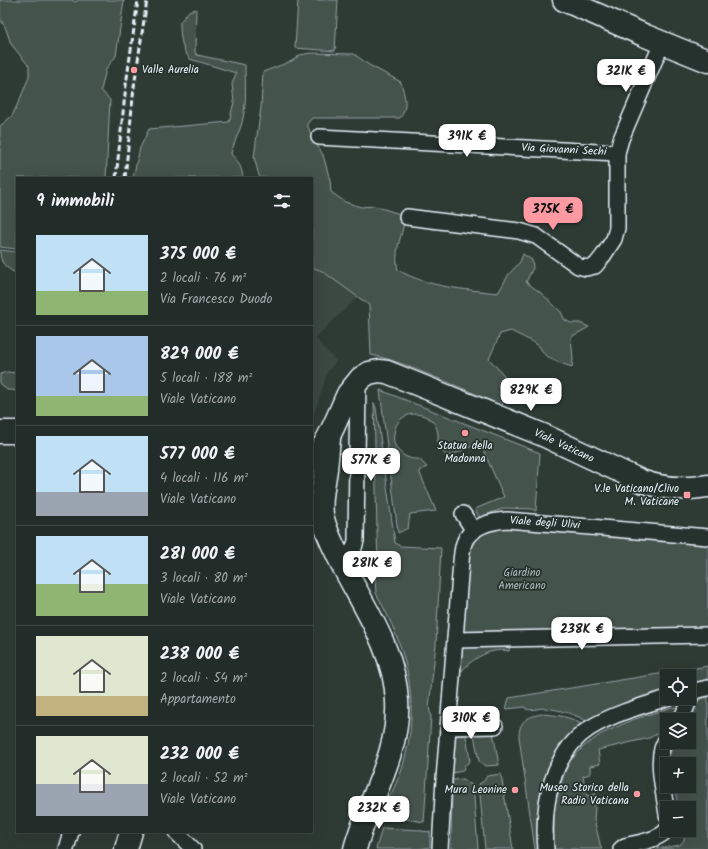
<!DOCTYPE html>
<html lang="it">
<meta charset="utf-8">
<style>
:root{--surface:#222c28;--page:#2e3834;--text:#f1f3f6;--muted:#a2a7a8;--line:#3f4845;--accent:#ff9aa2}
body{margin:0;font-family:Kalam,sans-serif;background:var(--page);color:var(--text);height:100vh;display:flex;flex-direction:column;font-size:15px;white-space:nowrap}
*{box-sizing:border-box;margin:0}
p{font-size:13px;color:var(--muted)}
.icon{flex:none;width:22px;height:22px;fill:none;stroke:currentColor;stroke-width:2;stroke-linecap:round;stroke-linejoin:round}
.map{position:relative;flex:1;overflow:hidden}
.details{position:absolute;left:16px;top:177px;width:297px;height:656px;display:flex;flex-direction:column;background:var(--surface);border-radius:0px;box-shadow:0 4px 16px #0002,0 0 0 1px var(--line)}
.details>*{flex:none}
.buttons{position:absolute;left:660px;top:669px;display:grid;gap:8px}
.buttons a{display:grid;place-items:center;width:36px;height:36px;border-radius:0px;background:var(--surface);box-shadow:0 4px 16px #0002,0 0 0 1px var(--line);font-size:20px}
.price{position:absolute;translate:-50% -34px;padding:0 9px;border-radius:8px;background:#fff;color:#222;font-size:13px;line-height:26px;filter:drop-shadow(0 1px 2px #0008)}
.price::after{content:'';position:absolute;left:50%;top:24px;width:12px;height:9px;margin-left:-6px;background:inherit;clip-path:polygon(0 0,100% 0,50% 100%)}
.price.active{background:var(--accent);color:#111}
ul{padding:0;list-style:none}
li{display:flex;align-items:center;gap:12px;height:100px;padding:0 20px}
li+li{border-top:1px solid var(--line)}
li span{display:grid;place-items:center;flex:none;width:112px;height:80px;border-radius:0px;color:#555}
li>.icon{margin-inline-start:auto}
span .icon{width:48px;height:48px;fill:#fffc;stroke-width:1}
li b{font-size:17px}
h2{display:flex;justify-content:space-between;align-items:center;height:48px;padding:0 20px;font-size:17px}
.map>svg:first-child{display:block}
.built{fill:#3b4843}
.green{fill:#45524e;stroke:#96a2a3}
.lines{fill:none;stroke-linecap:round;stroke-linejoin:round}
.street-casing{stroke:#e8f1f8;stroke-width:18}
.secondary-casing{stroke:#e8f1f8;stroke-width:25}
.street{stroke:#26332d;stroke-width:15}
.secondary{stroke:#26332d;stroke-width:22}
.rail{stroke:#e8f1f8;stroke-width:3;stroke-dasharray:6 3;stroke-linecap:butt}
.poi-dot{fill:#ff9aa2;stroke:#26332d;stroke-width:1.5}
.labels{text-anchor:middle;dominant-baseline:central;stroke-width:3.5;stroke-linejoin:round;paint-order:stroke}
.poi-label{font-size:11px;fill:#e8f1f8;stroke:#26332d;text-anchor:end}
.street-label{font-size:11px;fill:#e8f1f8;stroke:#26332d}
.park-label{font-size:11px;fill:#afb9bc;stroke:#26332d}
</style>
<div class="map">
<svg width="708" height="849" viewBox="0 0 708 849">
<rect width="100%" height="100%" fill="#2e3b35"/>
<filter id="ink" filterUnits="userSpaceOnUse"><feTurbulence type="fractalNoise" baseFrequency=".025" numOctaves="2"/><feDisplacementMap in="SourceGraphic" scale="8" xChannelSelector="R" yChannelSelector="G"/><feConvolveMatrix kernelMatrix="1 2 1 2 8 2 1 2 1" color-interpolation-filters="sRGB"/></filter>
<g filter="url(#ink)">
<path class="built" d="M312,264L363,292L315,338L336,361L328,371L312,420Z"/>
<g class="green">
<path d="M0,0H72L76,2L78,0H124L116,56L106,69L101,90L110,100L106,178H17V249L0,247V126L12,116L20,99L29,77V66L11,44L6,29L0,18Z"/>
<path d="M298,0H338L335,51L295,48Z"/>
<path d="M196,9L195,52L197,55L245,65C245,82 247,101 243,118C241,130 234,141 231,154C238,161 242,167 243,178H133L140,148L149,129L229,122L234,102L232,84L236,73L190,59C181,49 180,35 180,22L189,11Z"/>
<path d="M311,53L354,54L369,65L401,82C404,95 409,106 400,118H312L307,124L312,137L323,155L330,180L331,192L345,202L361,207L374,206L400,214L404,224C400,240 394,254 398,270C430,288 463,289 498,293L509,274L520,262L523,254L532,260L533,268L526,282L541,293L561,312L565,320L571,323H580L589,327L571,337L573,359L572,367L560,363L545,355L539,346L533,342L511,331L500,334L489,359L503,374L508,383L502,406C483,397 464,389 445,381C420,372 398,360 371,355L369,305L322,271L312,267V214L314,212L312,209V178H262L259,176L254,157L261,107L263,72L292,61L300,55Z"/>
<path d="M0,250L17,252V274C5,267 0,264 0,250Z"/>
<path d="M7,372L17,373V391L11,390H7L0,383V374Z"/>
<path d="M380,390L540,453L536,511L532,509L505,508L479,517L475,509L504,497L480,443L447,457L437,444C446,411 397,402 394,434C393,440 394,444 397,449C403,456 410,460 419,459L427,467L419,471L436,511L410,514L408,528L398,533Z"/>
<path d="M374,403L376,408L395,543L400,546L441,548L436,644L429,707L431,717L424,822L383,815C386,803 392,793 397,781C401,774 403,766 405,758C416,717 412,674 396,635C391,621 383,607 376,593L375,579L378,564L377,532Z"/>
<path d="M523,527L708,545V629L466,633L463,629L468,557C469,553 470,549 472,545C481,528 506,527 523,527Z"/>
<path d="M510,645L509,651C493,647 472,658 462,671L459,669L462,647Z"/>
<path d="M708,666V679L689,684V676H667V690L636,700L588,722C575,714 561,710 545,708C539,708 532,711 526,709L525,707L506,709L509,698Z"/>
<path d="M708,697V849H656L680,845L684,840L685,831L684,830H689V808H678L675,786H689V764H669C667,756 672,749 676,742H689V720L694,700Z"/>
<path d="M672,707H678L673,720H667V729L649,738L598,750L600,764L590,766V774L583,776L587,796L596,794L594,819L601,848L602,849H554V808L563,777L569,762L583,747L601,734L632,720Z"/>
<path d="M541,714C555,715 573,716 583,726L541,814L538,849H535L519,737C519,721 527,717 541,714Z"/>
<path d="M493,732L499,765L485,766L479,761L474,735Z"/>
<path d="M466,735L470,761L464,766L463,771L452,773L451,736Z"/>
<path d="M501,774L513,849H485L479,784L484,781L487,776Z"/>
<path d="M464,779L467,783L473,785L478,849H451L452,780Z"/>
<path d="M382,828L421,830V831L430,832V847L419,849H376Z"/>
</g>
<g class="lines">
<defs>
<g id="street">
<path d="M319,137L617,153"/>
<path d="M407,217L519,231L536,236L578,266L586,268L595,266L603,256L614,239L617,228V153L621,139L662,43"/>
<path d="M463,514L474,531"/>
<path d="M339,558L353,551L356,541L358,381"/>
<path d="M455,640L708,635"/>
<path d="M689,692L708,688"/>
<path d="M681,720L693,691"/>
<path d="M448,727L495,726"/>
<path d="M667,739C653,754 665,796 667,815"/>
<path d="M176,832L193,849"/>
<path d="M66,849L71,832"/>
<path d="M440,849L444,779L460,575C461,565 461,552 464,543C470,526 492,521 507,520L708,537"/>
<path d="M546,849C542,806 551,753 590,728C613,714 641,706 667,698"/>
<path d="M621,849L625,846C636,843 661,840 667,829"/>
</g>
<g id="secondary">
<path d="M564,0L646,36L708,61"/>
<path d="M0,432H17"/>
<path d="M329,439C328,449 327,459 326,469C324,484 320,499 322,514C325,531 334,547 341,562C363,606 395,650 397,701C400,754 368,800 355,849"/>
<path d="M312,460C327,447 339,413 348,394L361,378L369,373L379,371L387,372L543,435L641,481C663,489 685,490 708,486"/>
<path d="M126,849L131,832"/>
</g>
</defs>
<use href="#street" class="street-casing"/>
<use href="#secondary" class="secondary-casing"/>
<use href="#street" class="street"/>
<use href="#secondary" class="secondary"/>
<g class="rail">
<path d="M116,178L126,85L138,0"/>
<path d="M125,178L134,87L147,0"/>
</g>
</g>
</g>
<g class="poi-dot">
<circle cx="134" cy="70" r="4"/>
<circle cx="465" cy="433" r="4"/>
<rect x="683" y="491" width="8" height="8" rx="2"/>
<circle cx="515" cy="790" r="4"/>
<circle cx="637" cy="794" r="4"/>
</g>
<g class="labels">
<g class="poi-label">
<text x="142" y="70" text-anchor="start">Valle Aurelia</text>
<text x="465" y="446" text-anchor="middle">Statua della<tspan x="465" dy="13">Madonna</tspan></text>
<text x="679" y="489">V.le Vaticano/Clivo<tspan x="679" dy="13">M. Vaticane</tspan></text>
<text x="629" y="788">Museo Storico della<tspan x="629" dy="13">Radio Vaticana</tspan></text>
<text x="507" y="790">Mura Leonine</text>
</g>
<g class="street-label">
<text transform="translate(564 150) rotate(3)">Via Giovanni Sechi</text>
<text transform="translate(564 446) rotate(25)">Viale Vaticano</text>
<text transform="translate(545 523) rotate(4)">Viale degli Ulivi</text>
</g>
<g class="park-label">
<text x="522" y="573">Giardino<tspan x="522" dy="13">Americano</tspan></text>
</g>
</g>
</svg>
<div class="buttons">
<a><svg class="icon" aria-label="locate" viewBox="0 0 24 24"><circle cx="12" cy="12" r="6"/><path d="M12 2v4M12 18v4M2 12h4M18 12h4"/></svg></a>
<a><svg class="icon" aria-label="layers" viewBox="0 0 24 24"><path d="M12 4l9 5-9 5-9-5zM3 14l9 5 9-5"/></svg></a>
<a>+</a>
<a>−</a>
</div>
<b class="price" style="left:626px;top:93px">321K €</b>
<b class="price" style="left:467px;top:158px">391K €</b>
<b class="price active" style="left:553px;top:231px">375K €</b>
<b class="price" style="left:531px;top:412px">829K €</b>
<b class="price" style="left:371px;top:482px">577K €</b>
<b class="price" style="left:372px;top:585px">281K €</b>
<b class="price" style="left:582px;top:651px">238K €</b>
<b class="price" style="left:471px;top:740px">310K €</b>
<b class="price" style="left:379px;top:830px">232K €</b>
<section class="details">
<h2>9 immobili<svg class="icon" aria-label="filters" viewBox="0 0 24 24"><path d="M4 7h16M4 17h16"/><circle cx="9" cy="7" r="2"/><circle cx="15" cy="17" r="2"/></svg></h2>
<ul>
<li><span style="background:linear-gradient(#bfe0f5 70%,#8fb573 0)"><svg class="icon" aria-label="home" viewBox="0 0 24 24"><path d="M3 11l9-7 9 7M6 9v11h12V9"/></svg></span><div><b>375 000 €</b><p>2 locali · 76 m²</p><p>Via Francesco Duodo</p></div></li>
<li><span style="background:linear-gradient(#a9c7e8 75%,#8fb573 0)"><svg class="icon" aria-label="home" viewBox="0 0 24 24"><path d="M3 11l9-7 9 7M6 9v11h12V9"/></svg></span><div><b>829 000 €</b><p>5 locali · 188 m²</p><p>Viale Vaticano</p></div></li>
<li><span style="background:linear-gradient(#bfe0f5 70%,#9aa5b1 0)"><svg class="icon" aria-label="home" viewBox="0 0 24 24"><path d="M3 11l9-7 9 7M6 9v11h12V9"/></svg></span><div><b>577 000 €</b><p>4 locali · 116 m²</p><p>Viale Vaticano</p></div></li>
<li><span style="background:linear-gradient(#bfe0f5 60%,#8fb573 0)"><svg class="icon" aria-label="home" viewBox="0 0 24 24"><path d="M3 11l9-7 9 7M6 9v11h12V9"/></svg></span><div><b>281 000 €</b><p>3 locali · 80 m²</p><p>Viale Vaticano</p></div></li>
<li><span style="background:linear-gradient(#dfe7d0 75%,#c2b280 0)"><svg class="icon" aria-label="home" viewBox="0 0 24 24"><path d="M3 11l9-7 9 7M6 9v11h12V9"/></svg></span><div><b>238 000 €</b><p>2 locali · 54 m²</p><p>Appartamento</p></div></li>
<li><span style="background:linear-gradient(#dfe7d0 60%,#9aa5b1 0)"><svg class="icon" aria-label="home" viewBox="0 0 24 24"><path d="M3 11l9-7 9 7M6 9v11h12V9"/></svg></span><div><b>232 000 €</b><p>2 locali · 52 m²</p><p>Viale Vaticano</p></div></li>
</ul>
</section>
</div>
